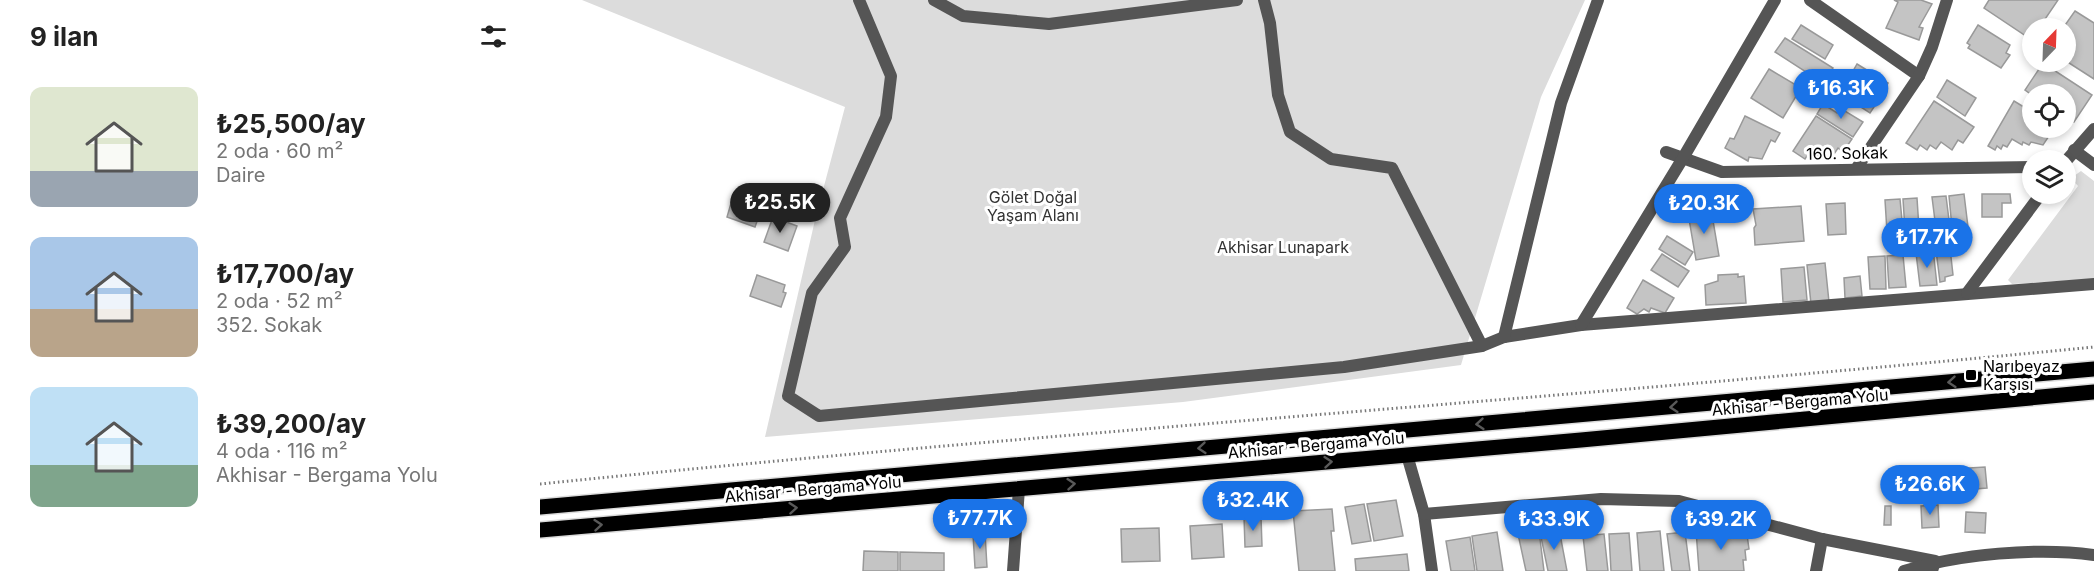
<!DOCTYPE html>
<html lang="tr">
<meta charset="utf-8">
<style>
:root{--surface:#fff;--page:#f6f6f6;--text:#222;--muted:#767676;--accent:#1a73e8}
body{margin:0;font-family:Inter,sans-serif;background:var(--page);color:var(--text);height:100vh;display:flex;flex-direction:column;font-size:22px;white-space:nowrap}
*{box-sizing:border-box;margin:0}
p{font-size:20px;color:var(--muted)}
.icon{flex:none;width:33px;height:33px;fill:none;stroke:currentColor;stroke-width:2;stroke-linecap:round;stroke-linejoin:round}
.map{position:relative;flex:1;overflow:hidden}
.details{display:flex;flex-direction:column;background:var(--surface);width:540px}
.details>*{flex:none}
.needle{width:39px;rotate:23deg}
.fabs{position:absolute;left:1482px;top:18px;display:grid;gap:12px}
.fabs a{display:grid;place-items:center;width:54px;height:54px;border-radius:50%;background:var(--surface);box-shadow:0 3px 9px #0003;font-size:30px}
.price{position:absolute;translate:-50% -51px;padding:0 14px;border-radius:21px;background:var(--accent);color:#fff;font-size:20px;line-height:39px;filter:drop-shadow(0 2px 3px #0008)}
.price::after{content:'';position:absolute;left:50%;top:36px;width:18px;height:14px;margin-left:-9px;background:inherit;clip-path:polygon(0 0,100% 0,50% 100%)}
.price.current{background:#222;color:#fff}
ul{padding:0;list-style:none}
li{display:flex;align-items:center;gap:18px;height:150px;padding:0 30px}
li span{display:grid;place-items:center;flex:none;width:168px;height:120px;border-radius:12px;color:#555}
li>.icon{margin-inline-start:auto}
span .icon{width:72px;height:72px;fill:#fffc;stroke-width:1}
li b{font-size:26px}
h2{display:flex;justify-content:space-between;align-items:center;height:72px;padding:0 30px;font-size:26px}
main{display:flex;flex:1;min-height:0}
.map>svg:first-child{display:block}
.green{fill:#dcdcdc}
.building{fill:#c4c4c4;stroke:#999;stroke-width:1.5}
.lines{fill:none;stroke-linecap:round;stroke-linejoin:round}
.primary-casing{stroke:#dbdbdb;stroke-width:18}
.path{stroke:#777;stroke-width:3;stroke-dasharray:1.5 3;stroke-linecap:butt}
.minor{stroke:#555;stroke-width:12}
.primary{stroke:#000;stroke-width:15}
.oneway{stroke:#595959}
.poi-dot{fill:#000;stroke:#fff;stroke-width:2}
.labels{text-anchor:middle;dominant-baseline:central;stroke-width:6;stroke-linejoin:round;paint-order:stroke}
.street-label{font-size:16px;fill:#000;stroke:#fff}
.park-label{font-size:16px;fill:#333;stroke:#fff}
.poi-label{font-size:16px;fill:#000;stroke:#fff;text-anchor:start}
</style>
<main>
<section class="details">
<h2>9 ilan<svg class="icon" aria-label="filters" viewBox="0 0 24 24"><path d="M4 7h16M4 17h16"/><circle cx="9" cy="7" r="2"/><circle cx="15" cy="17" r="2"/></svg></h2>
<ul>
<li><span style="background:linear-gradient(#dfe7d0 70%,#9aa5b1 0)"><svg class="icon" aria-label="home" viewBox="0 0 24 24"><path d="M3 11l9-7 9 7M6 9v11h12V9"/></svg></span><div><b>₺25,500/ay</b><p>2 oda · 60 m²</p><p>Daire</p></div></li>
<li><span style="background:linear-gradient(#a9c7e8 60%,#b9a48a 0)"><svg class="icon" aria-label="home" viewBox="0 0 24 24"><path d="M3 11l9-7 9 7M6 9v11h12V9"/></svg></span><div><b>₺17,700/ay</b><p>2 oda · 52 m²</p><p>352. Sokak</p></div></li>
<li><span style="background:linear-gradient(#bfe0f5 65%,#7fa58c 0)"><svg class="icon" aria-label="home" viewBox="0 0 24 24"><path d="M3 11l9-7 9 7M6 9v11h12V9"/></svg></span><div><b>₺39,200/ay</b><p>4 oda · 116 m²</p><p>Akhisar - Bergama Yolu</p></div></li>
</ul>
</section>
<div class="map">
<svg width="1554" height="571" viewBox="0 0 1554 571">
<rect width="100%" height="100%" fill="#fff"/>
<g class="green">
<path d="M42,0H1045L1001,97L921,365L643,402L225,437L275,220L305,107Z"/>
<path d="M1541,171L1554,181V279L1472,284L1468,280L1538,186L1531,178Z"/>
</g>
<g class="building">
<path d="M1354,0H1381L1392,4L1379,27L1383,28L1379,40L1346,28L1358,2Z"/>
<path d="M1449,0H1518L1499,28H1492V40L1444,8Z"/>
<path d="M1535,11L1554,23V79L1526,61V28H1523Z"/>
<path d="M1261,25L1293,45L1285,59L1252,39Z"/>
<path d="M1438,25L1470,45L1466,53L1470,55L1461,68L1428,48L1430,45L1427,43Z"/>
<path d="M1245,38L1293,68L1283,83L1235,52Z"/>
<path d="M1503,63L1552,95L1534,122L1526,116V94L1492,95L1485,90Z"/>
<path d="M1317,64L1348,83L1340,98L1308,80Z"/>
<path d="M1229,69L1261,88L1243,118L1211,98Z"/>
<path d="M1300,77L1338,101L1330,113L1293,89Z"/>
<path d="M1407,80L1436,98L1425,116L1397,97Z"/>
<path d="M1394,101L1434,127L1423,143L1418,140L1412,150L1401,142L1396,149L1390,145L1387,150L1380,145L1377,150L1366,143Z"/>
<path d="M1474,101L1492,112V128H1502L1501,131L1509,136L1503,145L1491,142L1489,145L1483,142L1482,145L1472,139L1467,147L1463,145L1461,149L1457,146L1455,150L1448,146Z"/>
<path d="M1283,104L1297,113L1300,108L1323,122L1313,137L1277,114Z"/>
<path d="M1205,116L1240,133L1235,142L1231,140L1222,159L1209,157L1208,161L1185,148L1190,138L1194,139Z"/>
<path d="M1276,116L1312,139L1303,152L1298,148L1292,157L1282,151L1278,158L1269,153L1265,159L1253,151Z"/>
<path d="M1424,194L1428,227L1412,228L1409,196Z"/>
<path d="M1442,194H1470L1471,203H1462V217H1442Z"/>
<path d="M1406,196L1410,228L1396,229L1392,197Z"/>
<path d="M1377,198L1379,229L1365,230L1363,199Z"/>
<path d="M1360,199L1363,231L1347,232L1345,200Z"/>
<path d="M192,200L221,210L215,227L187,217Z"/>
<path d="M1305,203L1306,234L1288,235L1286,204Z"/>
<path d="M1261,206L1264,241L1215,245L1214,228L1216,225L1213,209Z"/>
<path d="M1171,209L1179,256L1156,260L1148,213Z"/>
<path d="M233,217L257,226L248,251L224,242Z"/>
<path d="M1127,236L1153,252L1145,265L1119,249Z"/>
<path d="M1410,248L1413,275L1405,277V281L1400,282L1396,250Z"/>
<path d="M1393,249L1397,285L1380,286L1376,253L1393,252Z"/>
<path d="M1122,254L1149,271L1138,287L1111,270Z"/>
<path d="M1363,255L1366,287L1349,288L1347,256Z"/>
<path d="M1345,256L1346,289H1330L1328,257Z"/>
<path d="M1285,263L1289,302L1271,304L1267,265Z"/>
<path d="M1264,267L1267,300L1243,302L1241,269Z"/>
<path d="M1198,274V277L1204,276L1206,303L1166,305L1165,285L1178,281V275Z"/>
<path d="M217,275L245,285L243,292L246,293L241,307L210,296Z"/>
<path d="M1320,276L1322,296L1305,298L1304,278Z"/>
<path d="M1103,280L1134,298L1125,313L1111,308L1109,312L1104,309L1097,314L1087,308Z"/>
<path d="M1445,467L1447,488L1397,492L1396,470Z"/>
<path d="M856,500L863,536L834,541L827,504Z"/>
<path d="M824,504L831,541L812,544L805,507Z"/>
<path d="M1398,505L1399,527L1382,528L1381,506Z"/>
<path d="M1345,506H1351V525H1344Z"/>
<path d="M792,509L794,531H791L795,571H759L753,511Z"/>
<path d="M1426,512L1446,513L1445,533L1425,532Z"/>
<path d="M704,517H721L722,546L705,547Z"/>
<path d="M682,524L684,557L652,559L650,526Z"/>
<path d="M619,528L620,561L582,562L581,529Z"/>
<path d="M1019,529L1027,571H1008L1000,532Z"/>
<path d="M1167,529V533L1181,531L1182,535H1207L1209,549L1205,550L1206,560H1203L1204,571H1159L1156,530Z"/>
<path d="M999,531L1004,571H986L978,534Z"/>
<path d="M1120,531L1124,571H1100L1097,533Z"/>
<path d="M957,532L963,571H937L932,536Z"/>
<path d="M1145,532L1150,571H1132L1127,534Z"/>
<path d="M445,533L447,567L435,568L433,534Z"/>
<path d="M1089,533L1092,571H1071L1069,534Z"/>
<path d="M1064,534L1068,571H1047L1043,536Z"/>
<path d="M930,537L935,571H911L906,541Z"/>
<path d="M324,551L358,552V571H323Z"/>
<path d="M360,552L404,553V571H360Z"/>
<path d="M867,554L869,571H816L815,559Z"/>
</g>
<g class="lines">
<defs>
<g id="primary">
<path d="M0,507L1554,369"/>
<path d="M0,530L1041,440L1554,392"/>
</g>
</defs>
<use href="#primary" class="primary-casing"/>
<path class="path" d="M0,484C517,431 1036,398 1554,347"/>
<g class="minor">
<path d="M319,0L351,76L346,117L300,218L305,247L272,293L248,396L279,416L804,367L942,346"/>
<path d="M394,0L423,16L509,24L697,0"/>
<path d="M724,0L730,23L738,95L750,132L791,159L852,168L942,346L964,337L1041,325L1554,284"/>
<path d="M1270,0L1379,76"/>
<path d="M1534,150L1554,165"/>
<path d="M1126,152L1182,172L1492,167"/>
<path d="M1526,161L1554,129"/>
<path d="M1316,169L1379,76L1392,47L1407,0"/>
<path d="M1427,293L1501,194"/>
<path d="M1041,325L1143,158L1235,0"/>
<path d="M964,337L1021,103L1058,0"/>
<path d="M867,455L884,514L892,571"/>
<path d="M884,514L1061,499L1139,501L1282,539L1395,561L1392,571"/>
<path d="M473,571L479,489"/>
<path d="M1276,571L1282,539"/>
<path d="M1364,571C1419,554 1498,547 1554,555"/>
</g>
<use href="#primary" class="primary"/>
</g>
<defs><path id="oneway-chevron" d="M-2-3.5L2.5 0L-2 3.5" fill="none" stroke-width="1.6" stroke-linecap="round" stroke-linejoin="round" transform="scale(1.5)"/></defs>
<g class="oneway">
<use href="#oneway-chevron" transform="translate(1412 382) rotate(175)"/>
<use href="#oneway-chevron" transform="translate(1134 407) rotate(175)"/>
<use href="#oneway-chevron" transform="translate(940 424) rotate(175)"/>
<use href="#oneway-chevron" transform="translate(662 448) rotate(175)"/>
<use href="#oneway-chevron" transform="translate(788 462) rotate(-5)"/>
<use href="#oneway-chevron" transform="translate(531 484) rotate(-5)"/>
<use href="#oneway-chevron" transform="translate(253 508) rotate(-5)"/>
<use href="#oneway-chevron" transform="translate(58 525) rotate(-5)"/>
</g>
<rect class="poi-dot" x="1425" y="369" width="12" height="12" rx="3"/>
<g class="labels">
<g class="street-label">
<text transform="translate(1307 153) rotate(-1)">160. Sokak</text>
<text transform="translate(1260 402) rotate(-5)">Akhisar - Bergama Yolu</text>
<text transform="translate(776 445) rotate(-5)">Akhisar - Bergama Yolu</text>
<text transform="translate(273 489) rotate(-5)">Akhisar - Bergama Yolu</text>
</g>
<g class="park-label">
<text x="493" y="197">Gölet Doğal<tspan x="493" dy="18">Yaşam Alanı</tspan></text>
<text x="743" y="247">Akhisar Lunapark</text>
</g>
<g class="poi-label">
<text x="1443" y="366">Narıbeyaz<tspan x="1443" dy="18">Karşısı</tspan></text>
</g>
</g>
</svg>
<div class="fabs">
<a><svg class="needle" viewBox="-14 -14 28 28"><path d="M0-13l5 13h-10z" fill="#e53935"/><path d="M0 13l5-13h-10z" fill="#767676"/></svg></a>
<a><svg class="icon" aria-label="locate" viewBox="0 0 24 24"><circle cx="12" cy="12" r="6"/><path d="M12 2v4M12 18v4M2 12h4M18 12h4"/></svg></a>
<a><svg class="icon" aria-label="layers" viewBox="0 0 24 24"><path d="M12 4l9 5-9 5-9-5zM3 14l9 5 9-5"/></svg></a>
</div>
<b class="price" style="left:1301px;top:120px">₺16.3K</b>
<b class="price current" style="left:240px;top:234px">₺25.5K</b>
<b class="price" style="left:1164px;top:235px">₺20.3K</b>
<b class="price" style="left:1387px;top:269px">₺17.7K</b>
<b class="price" style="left:1390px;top:516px">₺26.6K</b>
<b class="price" style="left:713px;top:532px">₺32.4K</b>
<b class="price" style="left:440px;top:550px">₺77.7K</b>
<b class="price" style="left:1014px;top:551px">₺33.9K</b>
<b class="price" style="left:1181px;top:551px">₺39.2K</b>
</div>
</main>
